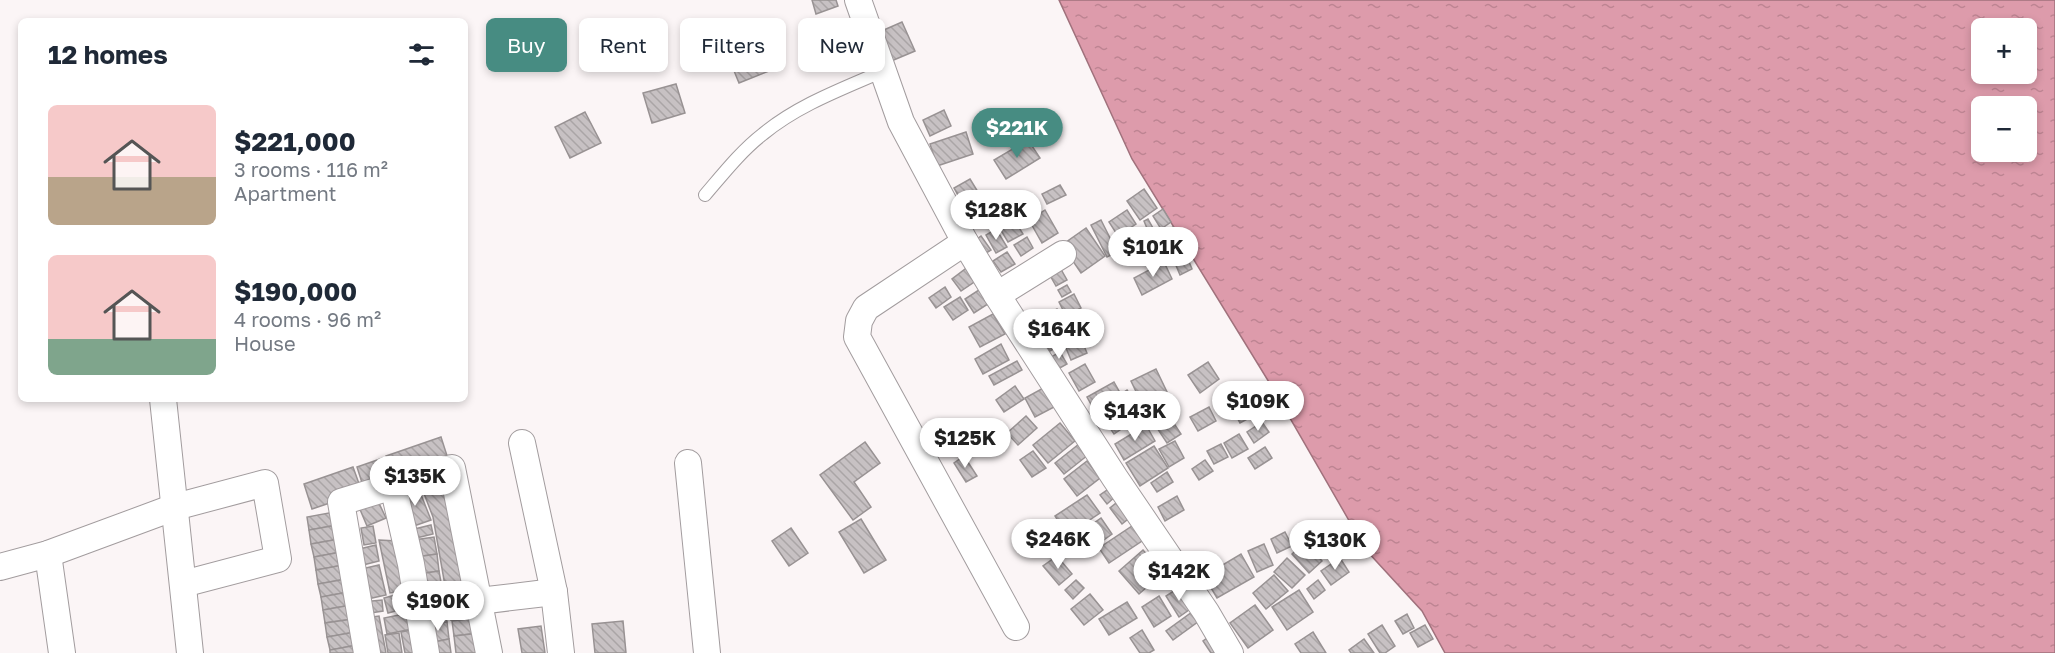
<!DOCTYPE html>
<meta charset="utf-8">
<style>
:root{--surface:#fff;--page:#f6f6f7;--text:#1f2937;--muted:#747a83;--accent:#478c82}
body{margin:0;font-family:"Golos Text",sans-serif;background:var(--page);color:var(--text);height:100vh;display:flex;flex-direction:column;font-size:22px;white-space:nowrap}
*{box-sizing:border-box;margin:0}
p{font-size:20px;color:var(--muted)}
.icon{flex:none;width:33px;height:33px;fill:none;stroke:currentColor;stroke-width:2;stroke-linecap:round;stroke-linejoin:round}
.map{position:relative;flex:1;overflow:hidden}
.side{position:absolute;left:18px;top:18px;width:450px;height:384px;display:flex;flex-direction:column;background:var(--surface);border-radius:9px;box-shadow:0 3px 9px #0003}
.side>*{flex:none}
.top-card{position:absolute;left:486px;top:18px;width:570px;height:54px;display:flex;gap:12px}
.tools{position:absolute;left:1971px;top:18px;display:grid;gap:12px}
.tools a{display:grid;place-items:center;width:66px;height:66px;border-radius:9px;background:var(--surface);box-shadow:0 3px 9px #0003;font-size:30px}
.price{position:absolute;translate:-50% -51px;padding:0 14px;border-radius:21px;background:#fff;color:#222;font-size:20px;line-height:39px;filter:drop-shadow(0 2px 3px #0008)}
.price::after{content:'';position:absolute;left:50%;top:36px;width:18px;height:14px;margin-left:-9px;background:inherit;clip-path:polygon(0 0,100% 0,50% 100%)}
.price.active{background:var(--accent);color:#fff}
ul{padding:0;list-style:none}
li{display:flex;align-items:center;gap:18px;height:150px;padding:0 30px}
li span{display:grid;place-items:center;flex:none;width:168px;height:120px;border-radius:9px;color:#555}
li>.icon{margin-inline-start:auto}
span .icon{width:72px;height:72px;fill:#fffc;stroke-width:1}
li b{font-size:26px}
h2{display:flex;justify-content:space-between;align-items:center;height:72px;padding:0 30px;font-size:26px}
.pill{padding:0 21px;border-radius:9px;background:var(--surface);box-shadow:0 3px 9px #0003;font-size:21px;line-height:54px}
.pill.active{background:var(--accent);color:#fff}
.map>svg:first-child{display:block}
.water{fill:url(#water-ripples);stroke:#a0717c;stroke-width:1.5;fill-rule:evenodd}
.building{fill:url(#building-back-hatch);stroke:#989293;stroke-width:1.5}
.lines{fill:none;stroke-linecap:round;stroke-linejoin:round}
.lane-casing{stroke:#a29c9e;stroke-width:14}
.street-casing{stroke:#a29c9e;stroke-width:28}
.lane{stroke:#fff;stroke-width:12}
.street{stroke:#fff;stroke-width:26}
</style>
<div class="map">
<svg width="2055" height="653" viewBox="0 0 2055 653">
<defs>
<pattern id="water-ripples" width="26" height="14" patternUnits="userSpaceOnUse" patternTransform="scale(1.5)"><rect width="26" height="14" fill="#dd9bab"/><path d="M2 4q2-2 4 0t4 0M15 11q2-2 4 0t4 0" fill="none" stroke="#bd8492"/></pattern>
<pattern id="building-back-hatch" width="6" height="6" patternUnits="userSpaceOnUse" patternTransform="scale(1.5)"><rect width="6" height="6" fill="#c7c1c3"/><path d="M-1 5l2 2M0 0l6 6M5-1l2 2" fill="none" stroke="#aaa5a6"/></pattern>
</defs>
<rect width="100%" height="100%" fill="#fbf5f6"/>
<path class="water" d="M1059,0H2055V653H1445L1422,611L1366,550L1272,387L1132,159ZM1982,28H2026V74H1982ZM1982,106H2026V152H1982Z"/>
<g class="building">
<path d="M812,0H836L838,6L816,14Z"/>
<path d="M902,22L915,51L889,62L877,33Z"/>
<path d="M765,46L774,69L739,83L730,61Z"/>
<path d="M676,84L685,113L652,123L643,93Z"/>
<path d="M944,110L951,126L930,136L923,120Z"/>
<path d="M585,112L601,143L570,158L555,127Z"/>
<path d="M966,132L973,154L937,166L930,144Z"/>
<path d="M1028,140L1040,158L1006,179L994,160Z"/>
<path d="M970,179L978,192L962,202L954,188Z"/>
<path d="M1060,185L1066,195L1047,204L1042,194Z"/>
<path d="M1144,189L1157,208L1140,220L1127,201Z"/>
<path d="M1163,209L1171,222L1161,229L1153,216Z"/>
<path d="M1045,210L1058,233L1042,243L1029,220Z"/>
<path d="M1127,210L1136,224L1118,236L1109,222Z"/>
<path d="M1013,218L1023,234L1008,242L999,227Z"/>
<path d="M1148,219L1154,230L1149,233L1144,221Z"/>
<path d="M1101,220L1117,252L1107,257L1091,225Z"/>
<path d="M1173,227L1181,240L1171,245L1164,232Z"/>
<path d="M1086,228L1105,256L1081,273L1062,245Z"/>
<path d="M996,229L1007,247L996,253L986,235Z"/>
<path d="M981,236L991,250L983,255L973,242Z"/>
<path d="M1027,237L1033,248L1021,256L1014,245Z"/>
<path d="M1007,252L1015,264L1001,272L993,261Z"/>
<path d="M1187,257L1192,269L1180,275L1175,263Z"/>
<path d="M1164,262L1172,279L1142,295L1134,278Z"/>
<path d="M973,263L983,276L961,291L952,279Z"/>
<path d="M1058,264L1067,280L1056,286L1047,270Z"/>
<path d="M1067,285L1071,292L1062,297L1058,290Z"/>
<path d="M985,286L994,300L974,313L965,299Z"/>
<path d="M945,287L951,297L936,308L929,298Z"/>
<path d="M1074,294L1081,308L1066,316L1059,302Z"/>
<path d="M960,297L968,310L953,320L944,307Z"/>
<path d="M1057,309L1063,322L1040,333L1035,320Z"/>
<path d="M1085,313L1093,326L1081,335L1072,320Z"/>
<path d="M993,314L1005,334L980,347L969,327Z"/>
<path d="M1068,326L1075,337L1050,351L1043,340Z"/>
<path d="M1082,341L1087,353L1071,360L1066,348Z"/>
<path d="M1001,344L1009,360L983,374L975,359Z"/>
<path d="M1060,352L1067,364L1058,369L1051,357Z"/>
<path d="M1017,361L1022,370L994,385L989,376Z"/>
<path d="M1208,362L1219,379L1200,393L1188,375Z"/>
<path d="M1085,364L1095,382L1079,391L1069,373Z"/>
<path d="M1156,369L1167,392L1142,404L1131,381Z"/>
<path d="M1114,382L1119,391L1092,406L1087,397Z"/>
<path d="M1015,386L1024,399L1004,412L996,400Z"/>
<path d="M1047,386L1058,405L1035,417L1025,398Z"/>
<path d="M1127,390L1143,414L1114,434L1098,410Z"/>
<path d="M1247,404L1253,416L1240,423L1234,412Z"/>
<path d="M1209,407L1216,421L1198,431L1190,417Z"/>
<path d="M1026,416L1037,428L1018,445L1007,433Z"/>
<path d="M1169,416L1181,434L1167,443L1155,425Z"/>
<path d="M1262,422L1269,432L1254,443L1247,432Z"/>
<path d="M1060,423L1075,441L1048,463L1033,445Z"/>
<path d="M1146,425L1155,441L1124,460L1115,444Z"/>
<path d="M1239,434L1248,449L1232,458L1224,443Z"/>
<path d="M441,437L449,462L395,481L386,456Z"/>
<path d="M1175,441L1184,458L1169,467L1159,449Z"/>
<path d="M865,442L880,463L854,482L871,507L853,520L820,475Z"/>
<path d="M1079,444L1088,455L1064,474L1055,463Z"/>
<path d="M1221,444L1228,457L1214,464L1207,451Z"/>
<path d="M1154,446L1168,468L1140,486L1126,463Z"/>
<path d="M1265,447L1272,458L1255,469L1248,458Z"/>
<path d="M1033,451L1046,468L1032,477L1020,460Z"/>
<path d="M964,456L977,476L966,482L954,463Z"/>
<path d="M383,458L391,480L364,489L357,467Z"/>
<path d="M1205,460L1213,471L1199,480L1192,469Z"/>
<path d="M1087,461L1100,478L1077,496L1064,479Z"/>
<path d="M353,467L362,492L312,509L304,484Z"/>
<path d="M1167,472L1173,482L1157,492L1151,483Z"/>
<path d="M441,483L455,513L474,615L451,620L433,517L423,491Z"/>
<path d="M418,487L431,520L411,527L399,494Z"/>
<path d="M1110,488L1116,496L1107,504L1100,495Z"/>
<path d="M1087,495L1100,513L1067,535L1055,516Z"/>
<path d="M1177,496L1184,510L1165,521L1158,507Z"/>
<path d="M377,499L386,518L367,526L359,507Z"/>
<path d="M1121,499L1133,515L1122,524L1110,508Z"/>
<path d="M334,512L337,525L309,530L307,517Z"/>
<path d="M1101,518L1112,534L1094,547L1083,531Z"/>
<path d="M861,519L886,560L864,573L839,532Z"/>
<path d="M1141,520L1151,535L1109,563L1099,548Z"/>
<path d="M337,525L339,539L311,544L309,530Z"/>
<path d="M431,525L433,534L408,540L406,531Z"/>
<path d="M373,526L376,543L364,545L361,528Z"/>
<path d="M791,528L808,553L789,566L772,541Z"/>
<path d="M1285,532L1292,546L1277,553L1271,539Z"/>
<path d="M434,537L437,554L416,557L414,540Z"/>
<path d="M339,539L341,552L314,557L311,544Z"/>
<path d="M379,540L397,541L406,590L390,593Z"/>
<path d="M1305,542L1322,561L1309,573L1292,554Z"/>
<path d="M1264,544L1273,565L1257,572L1248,551Z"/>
<path d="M376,545L379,561L355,567L351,551Z"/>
<path d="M1143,550L1163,573L1139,594L1119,571Z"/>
<path d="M341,552L343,565L316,570L314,557Z"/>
<path d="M437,554L439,571L419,574L416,557Z"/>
<path d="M1241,554L1254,577L1217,598L1204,576Z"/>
<path d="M1057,556L1072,574L1059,585L1043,566Z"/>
<path d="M1287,558L1305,575L1292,588L1274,572Z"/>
<path d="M1340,558L1349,572L1331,585L1321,571Z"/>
<path d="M343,565L346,579L318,584L316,570Z"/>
<path d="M379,565L386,595L363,600L357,570Z"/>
<path d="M439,571L442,588L422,591L419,574Z"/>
<path d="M1274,575L1288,591L1266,609L1253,593Z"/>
<path d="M346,579L348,592L321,597L318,584Z"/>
<path d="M1076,580L1084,588L1073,599L1065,590Z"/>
<path d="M1318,580L1325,590L1314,599L1307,589Z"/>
<path d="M1180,587L1193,607L1179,617L1166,596Z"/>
<path d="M442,588L444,605L424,608L422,591Z"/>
<path d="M1299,590L1313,612L1287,630L1272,607Z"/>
<path d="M410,591L414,606L388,613L384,598Z"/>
<path d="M348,592L351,605L323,610L321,597Z"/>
<path d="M1090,594L1103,610L1084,625L1071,609Z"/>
<path d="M1159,596L1171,616L1154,627L1142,607Z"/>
<path d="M382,600L383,611L364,614L362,602Z"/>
<path d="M1127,602L1137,618L1109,635L1099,619Z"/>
<path d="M351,605L353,619L325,623L323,610Z"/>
<path d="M444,605L447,622L427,625L424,608Z"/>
<path d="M1255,605L1273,630L1248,648L1230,623Z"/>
<path d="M1192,612L1199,621L1173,640L1166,631Z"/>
<path d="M409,613L412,629L387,634L384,618Z"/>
<path d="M1407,614L1414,628L1403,634L1395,621Z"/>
<path d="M379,616L386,653H372L366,618Z"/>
<path d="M476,618L478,633L454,636L452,621Z"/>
<path d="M353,619L355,632L327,637L325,623Z"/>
<path d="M623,621L626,653H595L592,624Z"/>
<path d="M447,622L449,639L429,643L427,625Z"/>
<path d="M1382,625L1395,646L1385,653H1380L1368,634Z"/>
<path d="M1425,625L1433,639L1418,647L1410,633Z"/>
<path d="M541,626L545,653H522L518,629Z"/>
<path d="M416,629L420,653H405L401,632Z"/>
<path d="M1142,630L1154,650L1149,653H1140L1130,638Z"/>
<path d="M355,632L357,645L330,650L327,637Z"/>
<path d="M1313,632L1326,653H1301L1295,644Z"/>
<path d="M399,633L402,653H388L385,635Z"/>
<path d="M480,633L482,653H456L454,636Z"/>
<path d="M1214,633L1228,653H1211L1203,641Z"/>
<path d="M449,639L451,653H430L429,643Z"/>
<path d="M1364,639L1374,653H1351L1349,650Z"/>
<path d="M357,645L359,653H330V650Z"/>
</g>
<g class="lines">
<defs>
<path id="lane" d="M705,195C723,174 741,151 763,134C798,105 842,89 883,71"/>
<g id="street">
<path d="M858,0L901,122L965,242L997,295L1115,478L1206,612L1230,653"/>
<path d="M965,242L866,308L859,321L857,337L1016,627"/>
<path d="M997,295L1063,254"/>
<path d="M163,399L190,653"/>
<path d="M522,443L554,592L561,653"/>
<path d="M688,463L707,653"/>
<path d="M393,486L411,564L426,653"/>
<path d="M48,554L62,653"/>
<path d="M0,567L48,554L175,507L265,483L278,559L183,584"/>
<path d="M479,601L554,592"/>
<path d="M367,653L341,502L452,468L489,653"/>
</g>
</defs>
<use href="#lane" class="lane-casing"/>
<use href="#street" class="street-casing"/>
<use href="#lane" class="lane"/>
<use href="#street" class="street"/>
</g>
</svg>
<div class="tools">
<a>+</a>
<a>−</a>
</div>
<b class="price active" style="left:1017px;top:159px">$221K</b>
<b class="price" style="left:996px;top:241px">$128K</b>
<b class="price" style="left:1153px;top:278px">$101K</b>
<b class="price" style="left:1059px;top:360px">$164K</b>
<b class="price" style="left:1258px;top:432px">$109K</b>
<b class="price" style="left:1135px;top:442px">$143K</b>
<b class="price" style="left:965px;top:469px">$125K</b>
<b class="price" style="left:415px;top:507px">$135K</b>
<b class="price" style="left:1058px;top:570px">$246K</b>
<b class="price" style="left:1335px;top:571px">$130K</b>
<b class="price" style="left:1179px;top:602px">$142K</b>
<b class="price" style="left:438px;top:632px">$190K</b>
<div class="top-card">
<a class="pill active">Buy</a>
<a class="pill">Rent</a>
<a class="pill">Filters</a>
<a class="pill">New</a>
</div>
<section class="side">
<h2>12 homes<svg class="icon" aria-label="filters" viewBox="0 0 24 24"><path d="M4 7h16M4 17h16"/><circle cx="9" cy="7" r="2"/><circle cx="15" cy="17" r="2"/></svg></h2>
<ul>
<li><span style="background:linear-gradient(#f6c9c9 60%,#b9a48a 0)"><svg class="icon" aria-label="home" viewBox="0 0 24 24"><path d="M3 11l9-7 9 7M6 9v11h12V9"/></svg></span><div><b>$221,000</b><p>3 rooms · 116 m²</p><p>Apartment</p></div></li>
<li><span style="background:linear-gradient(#f6c9c9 70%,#7fa58c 0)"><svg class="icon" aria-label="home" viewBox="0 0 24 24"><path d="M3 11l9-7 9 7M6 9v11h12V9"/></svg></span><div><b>$190,000</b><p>4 rooms · 96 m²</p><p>House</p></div></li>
</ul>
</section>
</div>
